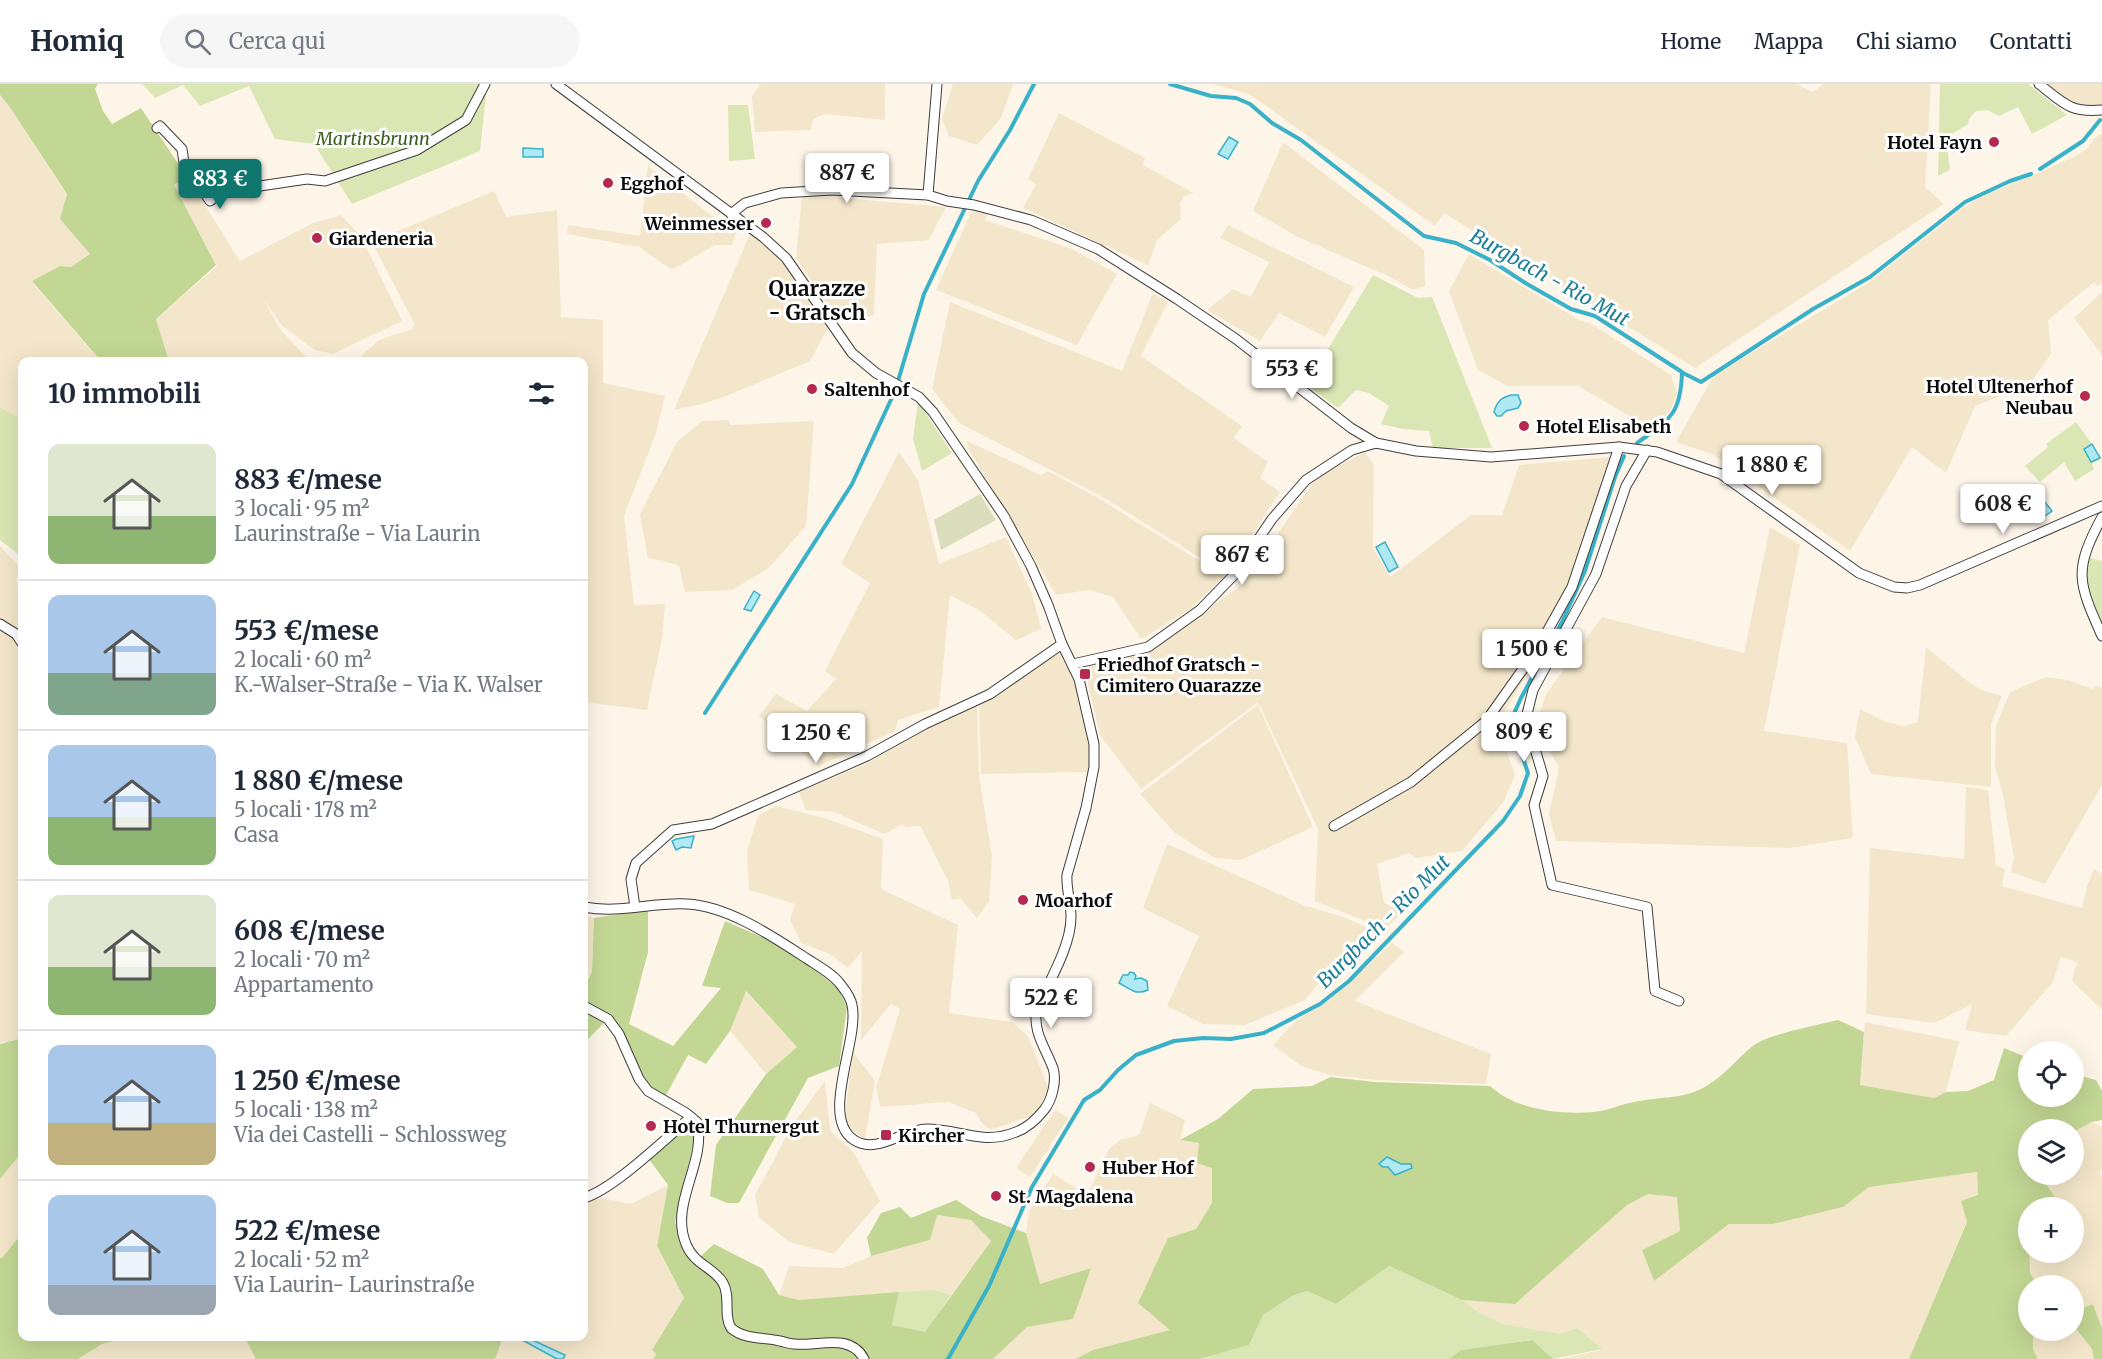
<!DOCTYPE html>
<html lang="it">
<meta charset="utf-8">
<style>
:root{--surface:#fff;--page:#f6f6f7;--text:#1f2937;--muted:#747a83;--line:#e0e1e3;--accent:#0f766e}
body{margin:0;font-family:Merriweather,serif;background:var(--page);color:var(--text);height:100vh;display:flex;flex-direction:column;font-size:22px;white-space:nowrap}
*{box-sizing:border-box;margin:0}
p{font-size:20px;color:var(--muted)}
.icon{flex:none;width:33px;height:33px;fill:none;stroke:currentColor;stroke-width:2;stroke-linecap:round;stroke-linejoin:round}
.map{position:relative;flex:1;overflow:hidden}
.details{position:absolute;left:18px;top:273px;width:570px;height:984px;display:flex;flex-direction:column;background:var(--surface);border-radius:12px;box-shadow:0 6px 24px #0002}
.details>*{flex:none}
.fabs{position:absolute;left:2018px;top:957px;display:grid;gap:12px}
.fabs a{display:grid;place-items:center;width:66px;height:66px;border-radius:50%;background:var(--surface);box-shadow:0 6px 24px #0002;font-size:30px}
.price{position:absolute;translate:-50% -51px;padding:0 14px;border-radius:6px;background:#fff;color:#222;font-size:20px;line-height:39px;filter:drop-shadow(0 2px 3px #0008)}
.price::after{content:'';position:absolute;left:50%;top:36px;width:18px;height:14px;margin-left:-9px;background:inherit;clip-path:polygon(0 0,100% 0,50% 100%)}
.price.active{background:var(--accent);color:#fff}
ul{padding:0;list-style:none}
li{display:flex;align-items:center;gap:18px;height:150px;padding:0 30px}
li+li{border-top:2px solid var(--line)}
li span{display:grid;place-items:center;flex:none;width:168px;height:120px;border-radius:12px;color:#555}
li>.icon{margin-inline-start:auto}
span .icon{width:72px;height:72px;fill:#fffc;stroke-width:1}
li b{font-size:26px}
h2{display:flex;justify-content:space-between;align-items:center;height:72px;padding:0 30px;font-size:26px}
header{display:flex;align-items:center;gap:36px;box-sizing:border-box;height:84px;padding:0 30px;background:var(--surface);border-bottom:2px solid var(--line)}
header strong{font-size:28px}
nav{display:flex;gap:33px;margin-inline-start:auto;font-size:21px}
.search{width:420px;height:54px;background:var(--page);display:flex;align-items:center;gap:15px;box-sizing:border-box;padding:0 21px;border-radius:33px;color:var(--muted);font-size:22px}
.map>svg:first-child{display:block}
.farmland{fill:#f3e6ca}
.green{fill:#dae7b4}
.forest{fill:#c2d794}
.cemetery{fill:#dbdebc}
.water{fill:#afeaf4;stroke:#39b1c8;stroke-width:1.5}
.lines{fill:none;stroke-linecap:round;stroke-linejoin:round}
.stream{stroke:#39b1c8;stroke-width:4}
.street-casing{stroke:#3e3e3e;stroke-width:11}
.street{stroke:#fff;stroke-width:9}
.poi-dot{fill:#b52850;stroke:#fff;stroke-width:2}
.labels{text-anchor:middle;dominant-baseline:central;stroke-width:6;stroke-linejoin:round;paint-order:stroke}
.park-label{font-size:18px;font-style:italic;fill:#3b5f1e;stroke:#fff}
.poi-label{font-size:18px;font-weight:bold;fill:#0b0b0b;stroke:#fff;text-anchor:start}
.water-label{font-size:20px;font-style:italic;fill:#197e97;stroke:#fff}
.quarter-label{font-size:21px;font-weight:bold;fill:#0b0b0b;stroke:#fff}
</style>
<header>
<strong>Homiq</strong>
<div class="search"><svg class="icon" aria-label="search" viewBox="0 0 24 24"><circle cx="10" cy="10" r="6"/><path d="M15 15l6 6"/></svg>Cerca qui</div>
<nav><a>Home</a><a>Mappa</a><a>Chi siamo</a><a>Contatti</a></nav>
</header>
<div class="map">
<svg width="2102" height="1275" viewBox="0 0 2102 1275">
<rect width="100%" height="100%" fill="#fef5e9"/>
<g class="farmland">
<path d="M760,0H885V36L824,30L813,35L811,46L755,48L752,12Z"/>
<path d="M953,0H1013L1001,34L977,61L949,52L942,35Z"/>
<path d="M1213,0H1796L1813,8L1823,0H1931L1925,103L1944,120L1695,284L1444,129L1435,142L1249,10Z"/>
<path d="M2043,0H2102V24H2079Z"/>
<path d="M0,12L11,25L67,111L60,135L90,170L71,183L60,182L32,198L100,277L22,278V336L0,323Z"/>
<path d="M1059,29L1145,74L1143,81L1194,109L1183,113L1180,120L1181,135L1157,156L1148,181L1023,124L1036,101L1028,95Z"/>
<path d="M2102,49V199L2097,202L2094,198L2048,236L2051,270L2029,301L1975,322L1946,389L1912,363L1850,467L1714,371L1676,358L1714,291L1865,201L1964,123L1988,109L2032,92L2075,72L2087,65L2094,55Z"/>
<path d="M1283,58L1424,166L1425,202L1413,206L1390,193L1298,153L1253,127Z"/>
<path d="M648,82L711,131L738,143L732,161H715L672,186L639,163L567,150L568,141L640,152Z"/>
<path d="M188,94L240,177L313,139L341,131L362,154L402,237L333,270L315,266L282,242L263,214L280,245L307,274L315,277H169L156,235L217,182L174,101Z"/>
<path d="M494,107L506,133L557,126L561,233L603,236V299L665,312L656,349L624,432L634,521L665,520L662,555L647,626L584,618V278L356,277L379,256L412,245L414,239L372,158Z"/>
<path d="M802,113H831L946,123L929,156L877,160L874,231L839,238L796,174Z"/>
<path d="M973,124L988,129L985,136L1070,164L1117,190L1077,261L936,206Z"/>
<path d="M1228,141L1354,203L1325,253L1279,229L1260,257L1207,226L1233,205L1251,213L1269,178L1220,154Z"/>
<path d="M750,150L775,169L794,194L828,244L810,277L731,310L706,319L674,326Z"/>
<path d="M1469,170L1579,236L1590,239L1671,291L1677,310L1671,325L1662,336L1650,344L1578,302H1508L1478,286L1449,207Z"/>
<path d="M2102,208V271L2074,234Z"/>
<path d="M1153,209L1168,218L1141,272L1242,342L1234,354L1268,378L1260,394L1280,408L1226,490L1101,412L959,339L932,305L950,218L1122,287Z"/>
<path d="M728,336L731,341L814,337L806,442L769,484L732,506L685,508L679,481L648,474L640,430L677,358L702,337Z"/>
<path d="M967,357L1041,391L1048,387L1098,414L1224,492L1191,525L1141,555L1113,513L1089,506L1056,511L968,364Z"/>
<path d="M899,368L918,396L939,480L1006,453L1032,510L1041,545L1016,556L980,527L950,511L939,623L898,636L895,647L818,682L759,632L776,610L807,627L836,595L825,587L870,499L841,480Z"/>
<path d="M1365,368L1374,381L1373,464L1390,493L1471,431H1502L1519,381L1612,373L1571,499L1538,572L1497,640L1515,691L1504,717L1462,767L1416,774L1409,769L1377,780L1384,819L1403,828L1385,845L1315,817L1318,745L1258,618L1141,705L1100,651L1084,582L1153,565L1243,500L1317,393Z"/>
<path d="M1770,443L1800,461L1764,647L1847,659L1853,754L1790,764L1556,757L1549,730L1559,684L1536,641L1546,610L1602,533L1744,569Z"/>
<path d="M0,462L22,485V492L16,495L22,522V557L0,539Z"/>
<path d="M0,541L22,560V954L0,959Z"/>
<path d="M1926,563L1970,599L1982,606L2002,612L1991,640V703L1871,690L1855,653L1860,625L1886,638L1904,642L1918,638Z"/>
<path d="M1059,568L1074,598L1082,624L1089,650L1091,688L981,690L979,622Z"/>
<path d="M2046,593L2068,596L2093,605L2096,602L2102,603V701L2045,800L2011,788L2014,774L2002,706L1995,683L1996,642L2010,608Z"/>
<path d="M1258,621L1313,743L1241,776L1214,774L1175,749L1140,710Z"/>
<path d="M977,622L979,691L992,772L989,817L977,834L960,814L952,816L948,797L921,743L914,742L907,744L901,741L884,750L834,728L806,726L799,708L864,681L923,647Z"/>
<path d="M1966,703L1988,706L1996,781L2005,785L2002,802L2082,824L2087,802L2094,785L2102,790V926L2072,897L2077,878L2061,873L2053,898L2006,952L1965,946L1972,920L1935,939L1866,930L1870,764L1964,775Z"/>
<path d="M776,722L824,734L883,755L881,805L958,841L949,929L1012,938L1028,952L1049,1006L1038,1025L1028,1033L990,1046L981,1038L976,1029L948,1018L880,1023L876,1004L900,925L891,920L861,956L862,867L848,884L830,870L801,859L790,835L795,820L749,806L747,767L758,732Z"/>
<path d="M1167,760L1303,821L1344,833L1381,850L1335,900L1322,895L1305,916L1245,941L1203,940L1167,922L1199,852L1143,824Z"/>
<path d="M584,830L594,834L592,888L584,904Z"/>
<path d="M1392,859L1404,868L1355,917L1491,970L1486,1000L1375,996L1329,991L1301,982L1273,961L1297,936L1330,916Z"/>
<path d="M745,907L797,963L766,990L730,947Z"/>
<path d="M1865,938L1959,957L1946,1008L1934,1014L1860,1001Z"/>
<path d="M853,968L875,997L865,1055L849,1044L845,1032Z"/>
<path d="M825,997L830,1046L854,1069L880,1117L834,1170L789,1158L759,1133L755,1111L793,1040Z"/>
<path d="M1150,1019L1185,1036L1180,1056L1199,1059L1212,1084V1119L1196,1145L1168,1154L1165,1239L1171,1246L1093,1266L1076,1275H993L1027,1243L1073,1235L1090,1184L1040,1201L1026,1149L1029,1128L1053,1090L1087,1111L1109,1065L1120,1056L1139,1051Z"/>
<path d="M1055,1026L1068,1034L1030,1093L1016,1084Z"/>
<path d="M2092,1038L2102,1043V1084L2100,1090L2102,1092V1244L2093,1220L2073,1228V1202L2037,1201L2030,1189V1169L2073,1168V1124L2050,1123L2054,1112L2040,1091L2073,1090V1048Z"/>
<path d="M22,1068V1149L2,1174H0V1095Z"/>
<path d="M1977,1088L1978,1111L1909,1275H1560L1601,1266L1560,1250L1503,1240L1478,1228L1462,1216L1516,1219L1627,1121L1648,1109L1678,1113L1680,1147L1642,1166L1654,1197L1729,1140H1773L1843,1123L1869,1103Z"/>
<path d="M668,1101L657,1162L684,1214L652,1266L656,1270L653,1275H495L503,1253L584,1252V1120L592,1116L602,1114L631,1120Z"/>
<path d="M936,1131L971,1136L991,1157L951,1211L935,1206L799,1216L779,1211L789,1182L843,1184L871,1172L930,1156Z"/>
<path d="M2073,1241L2092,1265L2094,1275H2038L2033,1265V1247L2073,1246Z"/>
<path d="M131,1252L246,1253L245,1254L255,1273V1275H78L102,1260Z"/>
</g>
<g class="green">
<path d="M142,0H487L480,67L352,120L314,60L275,55L249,2L200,22L183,1L155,14Z"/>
<path d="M1940,0H2028L2067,31L2032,50L2018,23L1999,32L1987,26L1976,27L1969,35L1968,40L1946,54L1950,86L1938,92Z"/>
<path d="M728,21H748L755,75L729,77Z"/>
<path d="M1373,191L1418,214L1432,213L1492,364H1433L1429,347L1403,345L1381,340L1389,322L1369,309L1356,306L1338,324L1306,301Z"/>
<path d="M918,318L952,369L922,387L913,355Z"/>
<path d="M0,323L22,336V473L0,456Z"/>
<path d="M2076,338L2102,374L2092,380L2094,385L2075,397L2064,378L2040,398L2025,382L2048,363L2046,360Z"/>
<path d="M2084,472L2102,477V552L2084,508Z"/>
<path d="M1389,1182L1462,1216L1478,1228L1503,1240L1560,1250L1577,1244L1602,1265L1553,1275L1531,1256L1461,1266L1449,1275H1200L1249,1261L1263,1231L1292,1212L1307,1207L1336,1220Z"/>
<path d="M935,1206L951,1211L925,1249L892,1241L899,1208Z"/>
</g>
<g class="forest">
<path d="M0,0H98L95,5L103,27L112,40L141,24L187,93L174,101L216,181L156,235L169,277H101L32,197L60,182L71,183L90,170L60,135L67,110L11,25L0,11Z"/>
<path d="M648,825V868L629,940L673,962L721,904L702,902L725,837L787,864L838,904L847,923L839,982L808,994L739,1119H727L710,1112L716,1061L766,990L797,963L746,907L730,947L706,980L688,971L665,1013L646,1000L611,931L584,916V904L592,888L594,834Z"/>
<path d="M584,928L604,939L584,959Z"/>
<path d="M1838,936L1864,948L1860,1001L1934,1014L1946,1008L1968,1007L1994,996L2004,964L2028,974V1012H2073V990L2096,996L2102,1007V1036L2092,1038L2073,1048V1046H2028V1090L2040,1091L2054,1112L2050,1123L2028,1124L2030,1189L2037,1201L2028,1202V1246L2033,1247V1265L2038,1275H1909L1967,1138L1961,1117L1978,1111L1977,1088L1869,1103L1843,1123L1773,1140H1729L1654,1197L1642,1166L1680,1147L1677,1113L1648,1110L1627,1121L1515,1220L1462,1216L1389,1182L1336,1220L1307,1207L1292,1212L1263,1231L1249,1261L1200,1275H1076L1093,1266L1170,1246L1138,1219L1168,1154L1196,1145L1212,1119V1084L1197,1079L1199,1059L1180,1056L1218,1035L1253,1005L1312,1002L1330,993L1375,998L1490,1002C1516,1026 1560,1031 1594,1028C1607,1027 1621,1020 1634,1018C1656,1013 1681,1015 1701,1005C1723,994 1736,975 1754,961C1769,950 1818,941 1838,936Z"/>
<path d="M22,954V1068L0,1095V960Z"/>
<path d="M690,1039L695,1053L675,1138L692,1180L714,1160L763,1185L779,1211L799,1216L899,1208L892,1241L925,1248L991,1157L971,1136L937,1131L930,1156L871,1172L867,1154L881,1129L900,1123L911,1134L956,1116L981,1132L1026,1149L1040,1200L1091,1184L1073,1235L1027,1243L993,1275H653L656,1270L652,1266L684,1214L657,1162L668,1101L648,1074Z"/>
<path d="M22,1149V1252L131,1253L102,1260L78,1275H0V1174H2Z"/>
<path d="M2093,1220L2102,1244V1275H2094L2092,1265L2073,1241V1228Z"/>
<path d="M246,1252H503V1253L495,1275H255V1273L245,1254Z"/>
<path d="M1532,1256L1553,1275H1449L1461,1266Z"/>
</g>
<path class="cemetery" d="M980,410L996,436L941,466L934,436Z"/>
<g class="water">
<path d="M1229,53L1238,58L1228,75L1218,70Z"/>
<path d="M523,64L543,65V73H523Z"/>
<path d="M1511,311H1518L1521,319L1518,324L1506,327L1501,332H1497L1494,328C1497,317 1501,314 1511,311Z"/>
<path d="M2092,360L2100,374L2091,378L2084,365Z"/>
<path d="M2041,413L2052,427L2045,432L2034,419Z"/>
<path d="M1385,458L1398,483L1389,488L1376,463Z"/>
<path d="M754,507L760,511L751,527L744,525Z"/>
<path d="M694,752L691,764L682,763L676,766L672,757L676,755Z"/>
<path d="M1130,888L1134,889L1136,892L1135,895L1141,894L1147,897L1148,906C1135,912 1129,904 1119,899L1123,891H1128Z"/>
<path d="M1387,1073L1401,1080H1411L1412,1084L1395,1091L1388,1083H1383L1379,1080Z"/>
<path d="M526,1253L565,1271L563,1275H557L524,1257Z"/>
</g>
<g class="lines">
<g class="stream">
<path d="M1170,0L1211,12L1236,14L1250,20L1272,39L1301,56L1424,152L1456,159L1490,176L1527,200L1571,225L1595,232L1682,288C1681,331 1669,336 1637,359"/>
<path d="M2040,85L2083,57L2100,36"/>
<path d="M1683,289L1701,298L1813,225L1870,193L1965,118L2010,97L2031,90"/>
<path d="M705,629L852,400L895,307L924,210L978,97L1010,46L1034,0"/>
<path d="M948,1275L989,1202L1032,1103L1084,1016L1100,1006L1118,986L1136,971L1174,957L1203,954L1231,955L1264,949L1320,920L1349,897L1503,737L1520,712L1528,689L1516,654L1512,634L1521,614L1562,538L1585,487L1615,393L1624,372"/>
</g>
<defs>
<g id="street">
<path d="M556,0L763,153L786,174L852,269L876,289L919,313L933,328L1004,432L1031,482L1048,521L1062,560L1079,595L1094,660V683L1086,724L1067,791C1066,805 1071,818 1071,833C1071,862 1049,898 1037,924C1032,947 1045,963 1053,984C1057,997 1052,1016 1044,1026C1036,1036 1027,1044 1016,1048C982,1062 960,1045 927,1045C903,1045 877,1071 854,1056C819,1033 860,955 852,921C851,915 845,906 841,901C834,891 820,883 809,876C775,854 729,822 687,820C652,818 619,830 584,823"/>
<path d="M2039,0C2063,19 2070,29 2102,26"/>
<path d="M157,44L160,42L182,65L184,79L210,117L230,102H260L307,95L325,97L417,66L466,36L485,0"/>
<path d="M928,111L937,0"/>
<path d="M731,130L745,119L781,109L832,106L928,111L947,117L974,121L1031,136L1098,165L1177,215L1236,255L1351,344L1376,359L1416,367L1491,373L1619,363L1657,368L1721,390L1859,489L1894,503L1907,504L1920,501L2102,422"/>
<path d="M1647,366L1626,402L1596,490L1533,606L1526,634L1543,692L1534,721L1552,801L1647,823L1655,907L1679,917"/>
<path d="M2102,433C2073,487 2078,498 2102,552"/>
<path d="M0,540L16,550L22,559"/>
<path d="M1073,580L1148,563L1200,526L1234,491L1272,435L1306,396L1352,366L1376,359"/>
<path d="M1334,742L1411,698L1486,637L1538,564L1572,503L1619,363"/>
<path d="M635,823L631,795L636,779L673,746L712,740L867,672L925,640L990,610L1062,560"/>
<path d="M584,922L608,935L619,950L639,995L648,1007L686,1029L697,1038C707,1079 669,1119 686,1160C694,1181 714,1183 723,1199C731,1213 723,1231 731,1244C745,1256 763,1253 780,1257C785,1258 789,1260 794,1260C817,1263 850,1248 864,1275"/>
<path d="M584,1114C614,1105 665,1055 691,1033"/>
</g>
</defs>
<use href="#street" class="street-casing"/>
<use href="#street" class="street"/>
</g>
<g class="poi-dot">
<circle cx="1994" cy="58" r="6"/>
<circle cx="608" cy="99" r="6"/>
<circle cx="766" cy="139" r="6"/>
<circle cx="317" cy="154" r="6"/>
<circle cx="812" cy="305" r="6"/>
<circle cx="2085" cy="312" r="6"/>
<circle cx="1524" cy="342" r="6"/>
<rect x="1079" y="584" width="12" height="12" rx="3"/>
<circle cx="1023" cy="816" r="6"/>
<circle cx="651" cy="1042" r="6"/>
<rect x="880" y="1045" width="12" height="12" rx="3"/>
<circle cx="1090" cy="1083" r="6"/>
<circle cx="996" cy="1112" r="6"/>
</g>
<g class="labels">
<g class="park-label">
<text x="373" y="54">Martinsbrunn</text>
</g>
<g class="poi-label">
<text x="1982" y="58" text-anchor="end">Hotel Fayn</text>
<text x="620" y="99">Egghof</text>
<text x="754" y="139" text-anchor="end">Weinmesser</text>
<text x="329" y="154">Giardeneria</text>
<text x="2073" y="302" text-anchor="end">Hotel Ultenerhof<tspan x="2073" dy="21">Neubau</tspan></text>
<text x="824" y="305">Saltenhof</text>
<text x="1536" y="342">Hotel Elisabeth</text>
<text x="1097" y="580">Friedhof Gratsch -<tspan x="1097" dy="21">Cimitero Quarazze</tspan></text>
<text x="1035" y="816">Moarhof</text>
<text x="663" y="1042">Hotel Thurnergut</text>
<text x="898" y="1051">Kircher</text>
<text x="1102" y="1083">Huber Hof</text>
<text x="1008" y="1112">St. Magdalena</text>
</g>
<g class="water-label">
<text transform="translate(1550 193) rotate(29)">Burgbach - Rio Mut</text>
<text transform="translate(1383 837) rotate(-45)">Burgbach - Rio Mut</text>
</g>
<g class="quarter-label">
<text x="817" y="204">Quarazze<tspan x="817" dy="24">- Gratsch</tspan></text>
</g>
</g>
</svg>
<div class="fabs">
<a><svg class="icon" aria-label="locate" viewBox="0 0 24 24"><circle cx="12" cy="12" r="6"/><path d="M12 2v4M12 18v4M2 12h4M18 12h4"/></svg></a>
<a><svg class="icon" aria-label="layers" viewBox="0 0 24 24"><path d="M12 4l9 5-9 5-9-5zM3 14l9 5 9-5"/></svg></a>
<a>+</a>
<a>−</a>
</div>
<b class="price" style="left:847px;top:120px">887 €</b>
<b class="price active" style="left:220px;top:126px">883 €</b>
<b class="price" style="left:1292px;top:316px">553 €</b>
<b class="price" style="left:1772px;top:412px">1 880 €</b>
<b class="price" style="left:2003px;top:451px">608 €</b>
<b class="price" style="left:1242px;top:502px">867 €</b>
<b class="price" style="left:1532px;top:596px">1 500 €</b>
<b class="price" style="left:1524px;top:679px">809 €</b>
<b class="price" style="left:816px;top:680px">1 250 €</b>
<b class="price" style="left:1051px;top:945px">522 €</b>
<section class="details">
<h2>10 immobili<svg class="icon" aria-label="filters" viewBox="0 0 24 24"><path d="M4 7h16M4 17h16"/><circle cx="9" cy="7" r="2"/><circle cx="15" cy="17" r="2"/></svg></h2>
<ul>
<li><span style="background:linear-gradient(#dfe7d0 60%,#8fb573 0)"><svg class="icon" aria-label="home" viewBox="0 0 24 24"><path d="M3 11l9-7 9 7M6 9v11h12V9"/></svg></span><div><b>883 €/mese</b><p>3 locali · 95 m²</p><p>Laurinstraße - Via Laurin</p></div></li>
<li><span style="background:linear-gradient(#a9c7e8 65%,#7fa58c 0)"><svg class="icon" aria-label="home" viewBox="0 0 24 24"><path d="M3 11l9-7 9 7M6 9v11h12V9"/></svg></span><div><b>553 €/mese</b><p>2 locali · 60 m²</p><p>K.-Walser-Straße - Via K. Walser</p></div></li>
<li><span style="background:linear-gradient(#a9c7e8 60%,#8fb573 0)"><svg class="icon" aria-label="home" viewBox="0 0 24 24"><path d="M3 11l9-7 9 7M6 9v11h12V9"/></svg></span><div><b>1 880 €/mese</b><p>5 locali · 178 m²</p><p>Casa</p></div></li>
<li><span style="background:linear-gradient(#dfe7d0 60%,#8fb573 0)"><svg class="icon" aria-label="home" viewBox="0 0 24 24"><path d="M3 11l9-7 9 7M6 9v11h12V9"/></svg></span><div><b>608 €/mese</b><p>2 locali · 70 m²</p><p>Appartamento</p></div></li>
<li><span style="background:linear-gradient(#a9c7e8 65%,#c2b280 0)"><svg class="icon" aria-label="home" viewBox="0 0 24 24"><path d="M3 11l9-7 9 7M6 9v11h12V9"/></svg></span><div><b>1 250 €/mese</b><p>5 locali · 138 m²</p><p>Via dei Castelli - Schlossweg</p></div></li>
<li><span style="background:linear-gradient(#a9c7e8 75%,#9aa5b1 0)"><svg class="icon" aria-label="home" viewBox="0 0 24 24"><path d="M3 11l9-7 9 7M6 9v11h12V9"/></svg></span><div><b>522 €/mese</b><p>2 locali · 52 m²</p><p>Via Laurin- Laurinstraße</p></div></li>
</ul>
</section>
</div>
